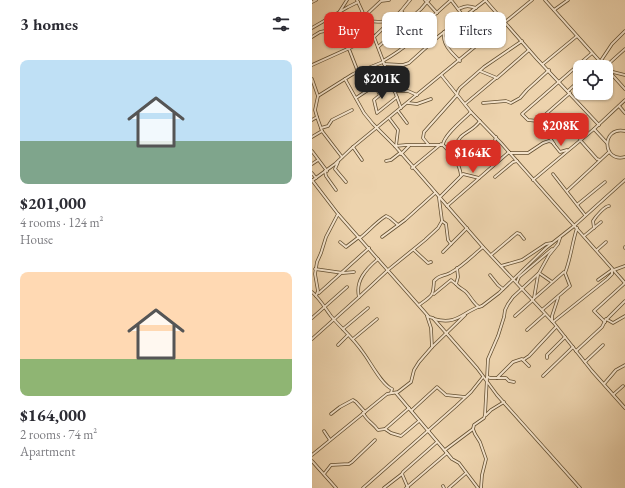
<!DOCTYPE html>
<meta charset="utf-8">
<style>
:root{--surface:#fff;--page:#f2f2f3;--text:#2b2b33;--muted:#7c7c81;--accent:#d93025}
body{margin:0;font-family:"EB Garamond",serif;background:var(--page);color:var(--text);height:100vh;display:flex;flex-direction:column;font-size:15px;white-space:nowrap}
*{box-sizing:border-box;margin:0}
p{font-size:13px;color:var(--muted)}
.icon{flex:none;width:22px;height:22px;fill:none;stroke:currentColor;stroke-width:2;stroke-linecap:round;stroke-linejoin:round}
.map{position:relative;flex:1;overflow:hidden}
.side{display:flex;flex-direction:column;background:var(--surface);width:312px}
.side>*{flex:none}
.hud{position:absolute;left:12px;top:12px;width:241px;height:36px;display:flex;gap:8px}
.controls{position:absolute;left:261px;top:60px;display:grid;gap:8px}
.controls a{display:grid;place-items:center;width:40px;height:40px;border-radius:8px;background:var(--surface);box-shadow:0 1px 3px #0004;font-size:20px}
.price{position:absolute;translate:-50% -34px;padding:0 9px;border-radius:8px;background:var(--accent);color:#fff;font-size:13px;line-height:26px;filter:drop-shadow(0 1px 2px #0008)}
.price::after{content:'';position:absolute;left:50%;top:24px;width:12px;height:9px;margin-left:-6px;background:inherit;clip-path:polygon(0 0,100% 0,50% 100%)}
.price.active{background:#222;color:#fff}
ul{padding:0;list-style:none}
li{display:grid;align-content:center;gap:8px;height:212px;padding:0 20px}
li span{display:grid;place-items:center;height:124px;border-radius:8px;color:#555}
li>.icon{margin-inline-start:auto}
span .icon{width:72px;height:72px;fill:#fffc;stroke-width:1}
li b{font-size:17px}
h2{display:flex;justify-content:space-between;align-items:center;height:48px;padding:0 20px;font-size:17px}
.tag{padding:0 14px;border-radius:8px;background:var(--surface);box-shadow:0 1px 3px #0004;font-size:14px;line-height:36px}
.tag.active{background:var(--accent);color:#fff}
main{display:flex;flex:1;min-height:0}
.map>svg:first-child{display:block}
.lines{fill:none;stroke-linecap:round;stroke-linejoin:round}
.street-casing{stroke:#624e30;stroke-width:3.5}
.street{stroke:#f3e2ca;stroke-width:2}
</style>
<main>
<section class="side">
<h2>3 homes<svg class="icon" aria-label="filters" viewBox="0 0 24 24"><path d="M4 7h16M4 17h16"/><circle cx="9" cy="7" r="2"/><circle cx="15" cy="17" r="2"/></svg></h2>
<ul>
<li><span style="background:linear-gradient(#bfe0f5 65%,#7fa58c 0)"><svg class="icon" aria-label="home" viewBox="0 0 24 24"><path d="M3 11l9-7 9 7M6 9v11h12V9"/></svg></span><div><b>$201,000</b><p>4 rooms · 124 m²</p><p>House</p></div></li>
<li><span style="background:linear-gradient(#ffd9b3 70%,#8fb573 0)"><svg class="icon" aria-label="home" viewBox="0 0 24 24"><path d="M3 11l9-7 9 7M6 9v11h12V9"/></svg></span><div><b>$164,000</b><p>2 rooms · 74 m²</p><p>Apartment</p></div></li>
</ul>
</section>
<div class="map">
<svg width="313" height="488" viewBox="0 0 313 488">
<rect width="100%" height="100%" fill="#edd3ad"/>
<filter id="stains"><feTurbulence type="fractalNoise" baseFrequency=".005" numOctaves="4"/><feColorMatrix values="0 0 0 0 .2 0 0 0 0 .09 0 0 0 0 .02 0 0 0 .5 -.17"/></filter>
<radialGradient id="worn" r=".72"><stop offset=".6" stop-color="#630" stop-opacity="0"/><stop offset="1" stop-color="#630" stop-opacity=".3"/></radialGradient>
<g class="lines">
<defs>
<g id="street">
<path d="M45,0L62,37L89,108"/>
<path d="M117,0L115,2L125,13"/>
<path d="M139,0L152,17"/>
<path d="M233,0L293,67"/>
<path d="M174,1L225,59L287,125"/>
<path d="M0,2L4,0"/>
<path d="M146,9C154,6 155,5 164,8"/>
<path d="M242,10L256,0"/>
<path d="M28,11L35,0"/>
<path d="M89,11L102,25L108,28"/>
<path d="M56,22C66,20 68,24 78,20"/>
<path d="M0,28L36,7L46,2"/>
<path d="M26,28L36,49"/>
<path d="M132,32C130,45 140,53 148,61"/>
<path d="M0,37L8,32L23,29L53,16L69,1L77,0"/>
<path d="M66,47L109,9L115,2L113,0"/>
<path d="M37,49L46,72"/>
<path d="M71,61C83,54 105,40 109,27L139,0"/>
<path d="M72,64L91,65L97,63L127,36L174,0"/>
<path d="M231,64L265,36"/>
<path d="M0,65L62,37L89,11L98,0"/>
<path d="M283,67L288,62L300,44L313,31"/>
<path d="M293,67L313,49"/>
<path d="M294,68L313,89"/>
<path d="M168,71L185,78L217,50"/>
<path d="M297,71L313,75"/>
<path d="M130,76L159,112L189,143L313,283"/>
<path d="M0,79L6,96L3,110L5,117"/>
<path d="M33,79L52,113L61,124L83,146L171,247L241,322L280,371L313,408"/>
<path d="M63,86L68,95L62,100L65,113L85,97"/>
<path d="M82,91H96L105,95"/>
<path d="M256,91L268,80"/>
<path d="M6,96L41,74L71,62"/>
<path d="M44,98L53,92L78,78"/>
<path d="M96,103L105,104L119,99"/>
<path d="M171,103L194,101L199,103L208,98L215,90L237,70"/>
<path d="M153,104L184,78"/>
<path d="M307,106L313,113"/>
<path d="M86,111L95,123"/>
<path d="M77,118L86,130L84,146"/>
<path d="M0,120L5,117L10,131L30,157"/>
<path d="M226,121L216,120L210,114L280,53"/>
<path d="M9,128L16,126L20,120L40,110"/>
<path d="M282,129L295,143"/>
<path d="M313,131C289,126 290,163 313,157"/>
<path d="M0,137L10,131"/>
<path d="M268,140L285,159L288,160"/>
<path d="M116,144L111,138L112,132L145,95L146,91L148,88L172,67L210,41"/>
<path d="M131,144C133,134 151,120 159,112"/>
<path d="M242,144L226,121L258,93"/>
<path d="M83,146L94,145H131C140,154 147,162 149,175"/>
<path d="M144,146C147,132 160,133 168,121"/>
<path d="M41,147L50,160"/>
<path d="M0,151L15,171"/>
<path d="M182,152L180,149L184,137"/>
<path d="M198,153H216L231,143L237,141L240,142L248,152L255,150"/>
<path d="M89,154L97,146"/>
<path d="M74,161L79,160L88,153"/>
<path d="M26,162L23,169L34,182"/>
<path d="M0,164L6,160"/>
<path d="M100,168L129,144"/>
<path d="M13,171L14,176L24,190"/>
<path d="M0,173L4,178"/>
<path d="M241,174L273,215"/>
<path d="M183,177L201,162L205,161"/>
<path d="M0,180L26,214L117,317L121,318L165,368L185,395L268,488"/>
<path d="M1,180L23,164L41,147L220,0"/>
<path d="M221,180L282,129L313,100"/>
<path d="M255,191L297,152"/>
<path d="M266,204L293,182"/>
<path d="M135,206L197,152"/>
<path d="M282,228L281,221C284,216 293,206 297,206"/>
<path d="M272,236L289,222"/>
<path d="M70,237L93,220L123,193"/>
<path d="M48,238C57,231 64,222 74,216L78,218L86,225"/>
<path d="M28,242L34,247L47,237"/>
<path d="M139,244L136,240L134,224L130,221L127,198L151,174L167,178"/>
<path d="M313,248V247"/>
<path d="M102,250L116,263L119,262"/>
<path d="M285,250L294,242"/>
<path d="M131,252L155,228"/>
<path d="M179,255L205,233L208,234L212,239"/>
<path d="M189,266L210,260L234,244L240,243"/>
<path d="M145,268L146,277L144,284C147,288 151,289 154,292C159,297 161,303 167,307L170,306L187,293L234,248L262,226L313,180"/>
<path d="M3,269L31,273L42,272"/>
<path d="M302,270L313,266"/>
<path d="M178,275L186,285L191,289"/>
<path d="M286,280L300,270"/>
<path d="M205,282L207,277L240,249"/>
<path d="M240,282L227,273L237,255L246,244L248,238"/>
<path d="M0,292C8,299 13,308 19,316C29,328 41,338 50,351C58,361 69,384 80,389L79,393"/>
<path d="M7,293L57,248"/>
<path d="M122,294L139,280L144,284"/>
<path d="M4,296L6,291L3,274L5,262L9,253L14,237L26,214"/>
<path d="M47,297L76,270L113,240L126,228L130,221"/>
<path d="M222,298L226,275"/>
<path d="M220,300L252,272"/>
<path d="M107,305C120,295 121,298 122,281C128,274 131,277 138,273C151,266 160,256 171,247"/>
<path d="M230,310L258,286L253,273C259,258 260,243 265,228"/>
<path d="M115,316L119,328L120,347"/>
<path d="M203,316L221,300"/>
<path d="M0,318L35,287"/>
<path d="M122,319C144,325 149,314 166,307"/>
<path d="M295,319L313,301"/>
<path d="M240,321V316L246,298"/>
<path d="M241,322L295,279L300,274V269"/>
<path d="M293,322L282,311L313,283"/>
<path d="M31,329L56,308"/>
<path d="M215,330L233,314"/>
<path d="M0,339L47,297C43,281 54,269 66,259"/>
<path d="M41,339L65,319"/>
<path d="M26,345L36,335"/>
<path d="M264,351L290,327L294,319L301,323L313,316"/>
<path d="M235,358V355L253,337"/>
<path d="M211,360L217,356L244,327"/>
<path d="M273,362L291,345"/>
<path d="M231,376L261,347"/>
<path d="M176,377L178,378H194L197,381L202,382"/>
<path d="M185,378L201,362L210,359L217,366"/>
<path d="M292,384L304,370L313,365"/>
<path d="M84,393L140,459L147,463L166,488"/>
<path d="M302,394L311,386"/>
<path d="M100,410L125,387L134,395L153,397"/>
<path d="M51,413C55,421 61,423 66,430L73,429L79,433L89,436L107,421"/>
<path d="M19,414L28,407L41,400L44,402L53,412"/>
<path d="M174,415L179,410L192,402"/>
<path d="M73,429L97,408"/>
<path d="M12,431L18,440"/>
<path d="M133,450L161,429"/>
<path d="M0,455L75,394L86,392L99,382L102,370L107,362L120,347L153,315"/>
<path d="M0,461L24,488"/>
<path d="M12,474L19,465L37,464L40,462L63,440"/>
<path d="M90,474L96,488"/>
<path d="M131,486L132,488"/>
<path d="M51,488L144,406L159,392L171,377"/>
<path d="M72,488L90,474L91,472L125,442"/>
<path d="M94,488L135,453"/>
<path d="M137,488L154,473"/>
<path d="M169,488L170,475L174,459L168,442L163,434L161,429L162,425L172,418L173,415L176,359L186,336L192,317L193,310L196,304L201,297L227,273"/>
</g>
</defs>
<use href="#street" class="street-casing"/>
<use href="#street" class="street"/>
</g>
<rect width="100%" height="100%" filter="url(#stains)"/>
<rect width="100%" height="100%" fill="url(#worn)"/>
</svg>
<div class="controls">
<a><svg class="icon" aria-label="locate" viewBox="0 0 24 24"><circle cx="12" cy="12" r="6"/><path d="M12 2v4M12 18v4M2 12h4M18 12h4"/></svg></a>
</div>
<b class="price active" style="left:70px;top:100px">$201K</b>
<b class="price" style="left:249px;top:147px">$208K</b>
<b class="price" style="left:161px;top:174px">$164K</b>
<div class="hud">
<a class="tag active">Buy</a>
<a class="tag">Rent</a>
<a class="tag">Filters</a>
</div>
</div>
</main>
